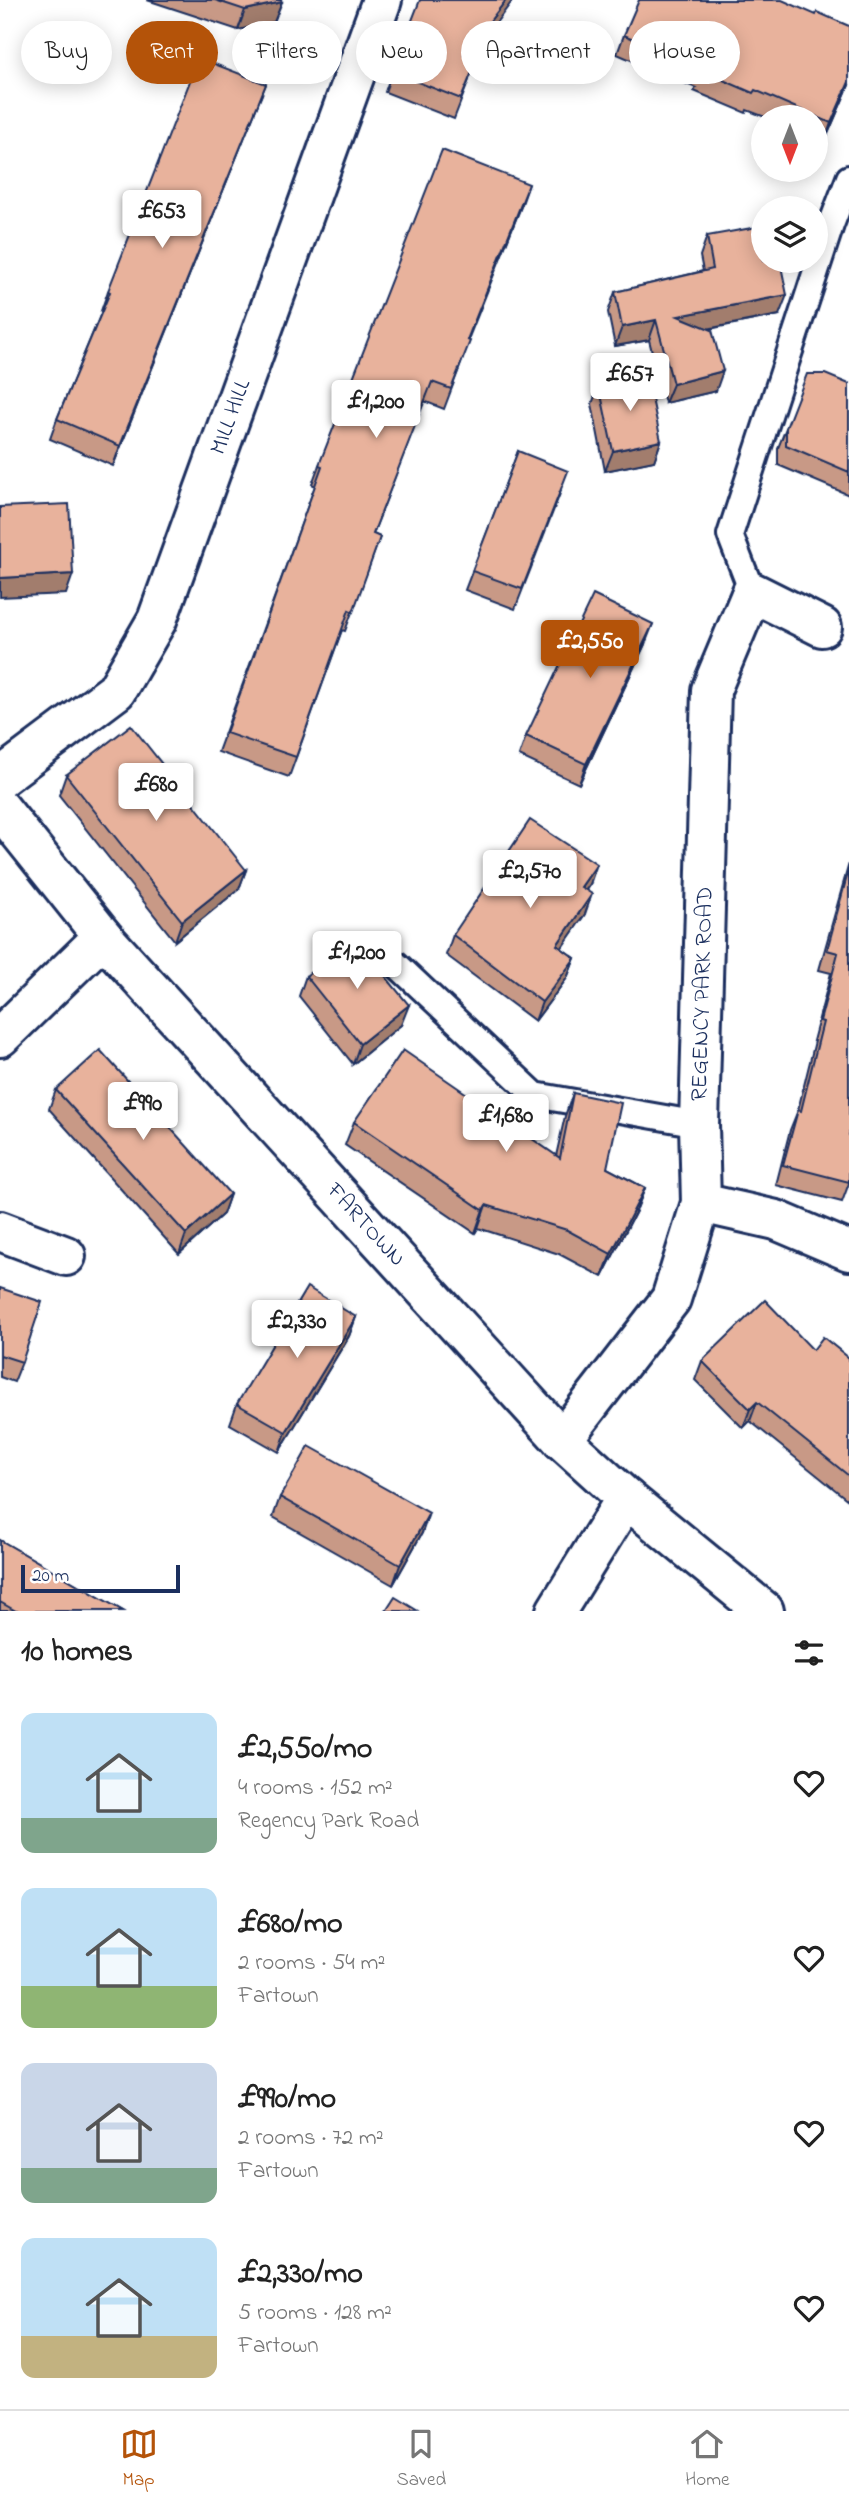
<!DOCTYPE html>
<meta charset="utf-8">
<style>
:root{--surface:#fff;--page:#f6f6f6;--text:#222;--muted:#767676;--line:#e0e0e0;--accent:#b45309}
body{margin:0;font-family:"Indie Flower",sans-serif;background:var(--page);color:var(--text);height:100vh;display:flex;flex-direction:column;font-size:26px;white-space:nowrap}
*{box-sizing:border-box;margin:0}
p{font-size:23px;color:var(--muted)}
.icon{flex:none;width:38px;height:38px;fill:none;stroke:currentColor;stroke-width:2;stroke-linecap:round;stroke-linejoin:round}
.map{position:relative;height:1611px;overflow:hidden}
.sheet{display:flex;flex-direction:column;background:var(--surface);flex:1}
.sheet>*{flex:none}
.hud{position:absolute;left:21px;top:21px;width:808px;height:63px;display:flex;gap:14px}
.needle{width:46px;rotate:180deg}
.tools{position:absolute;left:751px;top:105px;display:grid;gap:14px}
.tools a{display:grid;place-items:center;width:77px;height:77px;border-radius:50%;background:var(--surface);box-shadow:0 4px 18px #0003;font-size:35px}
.scale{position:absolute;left:21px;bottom:18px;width:159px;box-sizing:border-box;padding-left:7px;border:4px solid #1b2f5e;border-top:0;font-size:19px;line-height:24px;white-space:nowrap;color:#1b2f5e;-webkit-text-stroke:5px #fff;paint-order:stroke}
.price{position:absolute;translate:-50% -60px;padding:0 16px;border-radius:7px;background:#fff;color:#222;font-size:23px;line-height:46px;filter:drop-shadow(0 2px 4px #0008)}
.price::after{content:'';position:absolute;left:50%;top:42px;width:21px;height:16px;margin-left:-10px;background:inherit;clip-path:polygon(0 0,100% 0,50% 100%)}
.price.on{background:var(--accent);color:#fff}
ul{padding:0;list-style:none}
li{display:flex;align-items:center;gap:21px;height:175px;padding:0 21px}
li span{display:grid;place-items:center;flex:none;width:196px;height:140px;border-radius:14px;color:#555}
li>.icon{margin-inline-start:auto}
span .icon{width:84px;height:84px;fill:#fffc;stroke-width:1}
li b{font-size:30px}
h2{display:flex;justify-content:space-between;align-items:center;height:84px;padding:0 21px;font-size:30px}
.tag{padding:0 24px;border-radius:32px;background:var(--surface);box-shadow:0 4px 18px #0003;font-size:24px;line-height:63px}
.tag.on{background:var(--accent);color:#fff}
.tab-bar{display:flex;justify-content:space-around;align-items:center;height:98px;border-top:2px solid var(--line);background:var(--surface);font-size:19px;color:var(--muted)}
.tab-bar a{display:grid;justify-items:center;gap:4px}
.tab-bar .on{color:var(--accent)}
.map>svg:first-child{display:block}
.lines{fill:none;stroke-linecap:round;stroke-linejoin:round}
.lane-casing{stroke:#1b2f5e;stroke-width:30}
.street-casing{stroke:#1b2f5e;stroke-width:44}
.secondary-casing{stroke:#1b2f5e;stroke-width:44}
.lane{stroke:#fff;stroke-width:24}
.street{stroke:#fff;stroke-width:38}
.secondary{stroke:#fff;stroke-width:38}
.wall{fill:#c89986;stroke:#1b2f5e;stroke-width:2}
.shaded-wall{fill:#a27d6d;stroke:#1b2f5e;stroke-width:2}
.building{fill:#e8b29c;stroke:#1b2f5e;stroke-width:2}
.labels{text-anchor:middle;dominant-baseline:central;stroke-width:5;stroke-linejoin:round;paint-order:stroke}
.street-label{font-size:23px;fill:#1b2f5e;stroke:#fff}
</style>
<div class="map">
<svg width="849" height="1611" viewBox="0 0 849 1611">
<rect width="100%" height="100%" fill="#fff"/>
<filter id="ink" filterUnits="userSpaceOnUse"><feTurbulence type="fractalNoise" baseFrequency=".0143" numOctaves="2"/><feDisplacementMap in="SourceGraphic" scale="14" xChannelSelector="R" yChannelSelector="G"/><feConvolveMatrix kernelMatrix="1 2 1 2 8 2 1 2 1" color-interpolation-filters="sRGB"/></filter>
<g filter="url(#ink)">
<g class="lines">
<defs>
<g id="lane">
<path d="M752,592L730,535L831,225L849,178"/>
<path d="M396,964L535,1095L699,1124"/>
</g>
<g id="street">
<path id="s1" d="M0,778L116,691L157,620L382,0"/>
<path d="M0,1037L103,937"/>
<path d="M701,1203L776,1220L849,1251"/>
<path d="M0,1231L66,1256"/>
<path id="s2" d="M562,1440L671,1299L701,1203L699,1124L711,690L752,592L822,627"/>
<path d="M556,1611L626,1498"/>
</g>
<g id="secondary">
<path id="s3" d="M0,808L103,937L562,1440L626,1498L764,1611"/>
</g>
</defs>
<use href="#lane" class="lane-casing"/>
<use href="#street" class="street-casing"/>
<use href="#secondary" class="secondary-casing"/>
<use href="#lane" class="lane"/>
<use href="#street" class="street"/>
<use href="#secondary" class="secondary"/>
</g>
<g class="wall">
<path d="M147,0H281L274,22L238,30Z"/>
<path d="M624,35L849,85L824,143L816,139V117H765L747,110L746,113L694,91L696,88L617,54Z"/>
<path d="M470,58L469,80L454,119L385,92L392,72Z"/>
<path d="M258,103L113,466L50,439L57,419L102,311H101L108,291Z"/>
<path d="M522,204L467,340L462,361L444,409L424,401L373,534L380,537L345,631L342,630L289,777L218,752L315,486L312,484L319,465Z"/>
<path d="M707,236L779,315L709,329L716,391L665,403L649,340L615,346L608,312L615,292L703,271L700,256Z"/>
<path d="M849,384V495L778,465V448L786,428Z"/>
<path d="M599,385L661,441L654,461L605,471L592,404Z"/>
<path d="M518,451L561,491L515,609L465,590Z"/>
<path d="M645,644L579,784L519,756L526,736Z"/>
<path d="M66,775L246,870L239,889L175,941L59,795Z"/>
<path d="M849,863V1183L842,1202L776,1185L790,1130L798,1110L815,1041H813L831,973L819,970Z"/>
<path d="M590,884L586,890L585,914L561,948L575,958L567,978L535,1021L446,955L453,935Z"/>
<path d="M306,976L401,1025L353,1064L299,996Z"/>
<path d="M56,1090L230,1194L223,1214L179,1254L49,1109Z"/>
<path d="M573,1093L607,1168L645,1188L636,1211L602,1277L559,1254L478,1228L475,1233L345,1145L354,1122L556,1156L565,1116Z"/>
<path d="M0,1288L22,1362L14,1382L0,1377Z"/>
<path d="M356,1317L349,1336L279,1452L230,1424L237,1404Z"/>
<path d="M813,1350L849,1358V1501L750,1421L743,1428L695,1380L702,1361Z"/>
<path d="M280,1497L422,1533L393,1585L273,1517Z"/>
<path d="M0,1540L123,1611H0Z"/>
</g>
<g class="shaded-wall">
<path d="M506,0H513L457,75L464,55Z"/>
<path d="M282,2L274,22L238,30L245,10Z"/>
<path d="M849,82V85L824,143L831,123Z"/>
<path d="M266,84L258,103L113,466L120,446Z"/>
<path d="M529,184L522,204L460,360L467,340Z"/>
<path d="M787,295L779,315L671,336L678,316Z"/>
<path d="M656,320L649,340L615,346L622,327Z"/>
<path d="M723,371L716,391L665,403L673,384Z"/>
<path d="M661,441L654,461L605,471L613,451Z"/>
<path d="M73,574L66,594L0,597V578Z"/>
<path d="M653,624L645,644L579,784L586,764Z"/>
<path d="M597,864L590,884L574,907L581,887Z"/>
<path d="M246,870L239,889L175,941L182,921Z"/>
<path d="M592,894L585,914L550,965L557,945Z"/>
<path d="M575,958L567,978L535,1021L542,1002Z"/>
<path d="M409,1005L401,1025L353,1064L360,1044Z"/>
<path d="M645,1188L636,1211L602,1277L611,1254Z"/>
<path d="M230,1194L223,1214L179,1254L186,1234Z"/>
<path d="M486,1205L478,1228L475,1233L483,1210Z"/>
<path d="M356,1317L349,1336L279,1452L286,1432Z"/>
<path d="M757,1402L750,1421L743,1428L750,1409Z"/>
<path d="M429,1513L422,1533L393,1585L400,1565Z"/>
</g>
<g class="building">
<path d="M215,0H281L282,2L245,10Z"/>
<path d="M420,0H506L464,55L477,60L461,99L392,72Z"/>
<path d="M639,0H782L816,15L817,12L849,26V82L831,123L755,90L753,93L702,71L703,68L624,35Z"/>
<path d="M199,58L266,84L120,446L57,419L110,292L108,291Z"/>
<path d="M442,150L529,184L467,340L470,341L451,389L432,382L373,534L380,537L353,612L349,610L296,757L226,733L322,466L319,465Z"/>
<path d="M763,226V261H780L787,295L678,316L712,330L723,371L673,384L656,320L622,327L615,292L713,269L707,236Z"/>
<path d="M807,374H825L849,384V472L786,445V428Z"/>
<path d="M647,375L661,441L613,451L599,385Z"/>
<path d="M518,451L568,471L522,589L472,571Z"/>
<path d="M69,504L73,574L0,578V507Z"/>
<path d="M593,595L653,624L586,764L526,736Z"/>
<path d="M131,725L246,870L182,921L66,775Z"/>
<path d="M530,820L597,864L581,887L592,894L557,945L575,958L542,1002L453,935Z"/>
<path d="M849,869V1182L783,1165L798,1110L801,1111L823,1022L820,1021L838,953L827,950Z"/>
<path d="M354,938L409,1005L360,1044L306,976Z"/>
<path d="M100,1050L230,1194L186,1234L56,1090Z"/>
<path d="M403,1050L560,1158L573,1093L621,1103L607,1168L645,1188L611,1254L567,1230L486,1205L483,1210L354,1122Z"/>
<path d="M307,1287L356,1317L286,1432L237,1404Z"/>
<path d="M0,1288L42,1302L22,1362L0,1355Z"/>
<path d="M765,1300L813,1350L823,1337L849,1358V1476L757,1402L750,1409L702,1361Z"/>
<path d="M309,1446L429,1513L400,1565L280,1497Z"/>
<path d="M0,1540L123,1611H16L0,1602Z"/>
<path d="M395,1597L418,1611H386Z"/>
</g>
</g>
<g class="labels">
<g class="street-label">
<text stroke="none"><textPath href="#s1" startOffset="443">MILL HILL</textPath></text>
<text stroke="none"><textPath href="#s2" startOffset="488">REGENCY PARK ROAD</textPath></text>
<text stroke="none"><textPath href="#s3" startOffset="555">FARTOWN</textPath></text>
</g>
</g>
</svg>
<div class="tools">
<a><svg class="needle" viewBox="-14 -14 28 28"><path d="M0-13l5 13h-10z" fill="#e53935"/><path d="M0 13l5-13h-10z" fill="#767676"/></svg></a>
<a><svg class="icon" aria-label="layers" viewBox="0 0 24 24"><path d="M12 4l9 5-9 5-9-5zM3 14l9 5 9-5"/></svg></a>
</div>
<div class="scale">20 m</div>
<b class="price" style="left:162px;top:250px">£653</b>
<b class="price" style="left:630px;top:413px">£657</b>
<b class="price" style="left:376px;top:440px">£1,200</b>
<b class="price on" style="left:590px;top:680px">£2,550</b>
<b class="price" style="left:156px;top:823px">£680</b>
<b class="price" style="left:530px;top:910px">£2,570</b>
<b class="price" style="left:357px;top:991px">£1,200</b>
<b class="price" style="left:143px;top:1142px">£990</b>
<b class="price" style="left:506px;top:1154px">£1,680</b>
<b class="price" style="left:297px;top:1360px">£2,330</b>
<div class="hud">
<a class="tag">Buy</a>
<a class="tag on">Rent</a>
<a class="tag">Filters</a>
<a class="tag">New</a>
<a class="tag">Apartment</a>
<a class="tag">House</a>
</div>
</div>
<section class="sheet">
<h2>10 homes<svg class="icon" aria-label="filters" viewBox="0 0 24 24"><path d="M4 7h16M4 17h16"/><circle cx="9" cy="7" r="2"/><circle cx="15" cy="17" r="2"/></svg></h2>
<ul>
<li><span style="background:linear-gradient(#bfe0f5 75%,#7fa58c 0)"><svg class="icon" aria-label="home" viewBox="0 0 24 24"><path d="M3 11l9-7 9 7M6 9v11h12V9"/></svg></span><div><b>£2,550/mo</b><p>4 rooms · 152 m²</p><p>Regency Park Road</p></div><svg class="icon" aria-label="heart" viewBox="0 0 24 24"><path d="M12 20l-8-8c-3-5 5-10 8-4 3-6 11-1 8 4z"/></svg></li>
<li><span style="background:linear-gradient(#bfe0f5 70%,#8fb573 0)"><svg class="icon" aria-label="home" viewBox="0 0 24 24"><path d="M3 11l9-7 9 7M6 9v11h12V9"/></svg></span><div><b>£680/mo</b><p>2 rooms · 54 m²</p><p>Fartown</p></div><svg class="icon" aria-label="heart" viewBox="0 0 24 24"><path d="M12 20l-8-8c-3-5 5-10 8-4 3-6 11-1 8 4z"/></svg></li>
<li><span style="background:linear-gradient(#c9d6e8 75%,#7fa58c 0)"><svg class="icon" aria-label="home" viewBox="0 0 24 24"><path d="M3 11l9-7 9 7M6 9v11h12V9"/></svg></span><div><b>£990/mo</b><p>2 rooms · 72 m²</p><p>Fartown</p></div><svg class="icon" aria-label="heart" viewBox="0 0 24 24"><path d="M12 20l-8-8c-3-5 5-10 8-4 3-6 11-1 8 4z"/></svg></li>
<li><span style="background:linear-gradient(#bfe0f5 70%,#c2b280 0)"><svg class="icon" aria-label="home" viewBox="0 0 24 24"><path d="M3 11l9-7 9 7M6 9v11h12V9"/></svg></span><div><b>£2,330/mo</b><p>5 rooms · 128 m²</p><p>Fartown</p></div><svg class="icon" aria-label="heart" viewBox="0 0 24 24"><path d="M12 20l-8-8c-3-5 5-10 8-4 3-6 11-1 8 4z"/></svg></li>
</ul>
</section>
<nav class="tab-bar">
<a class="on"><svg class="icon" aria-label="map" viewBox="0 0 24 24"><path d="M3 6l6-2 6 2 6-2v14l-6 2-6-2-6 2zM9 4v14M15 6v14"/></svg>Map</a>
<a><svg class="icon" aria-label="saved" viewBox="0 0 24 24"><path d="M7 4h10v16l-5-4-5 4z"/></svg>Saved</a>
<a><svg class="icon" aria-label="home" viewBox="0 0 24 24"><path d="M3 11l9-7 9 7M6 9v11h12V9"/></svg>Home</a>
</nav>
